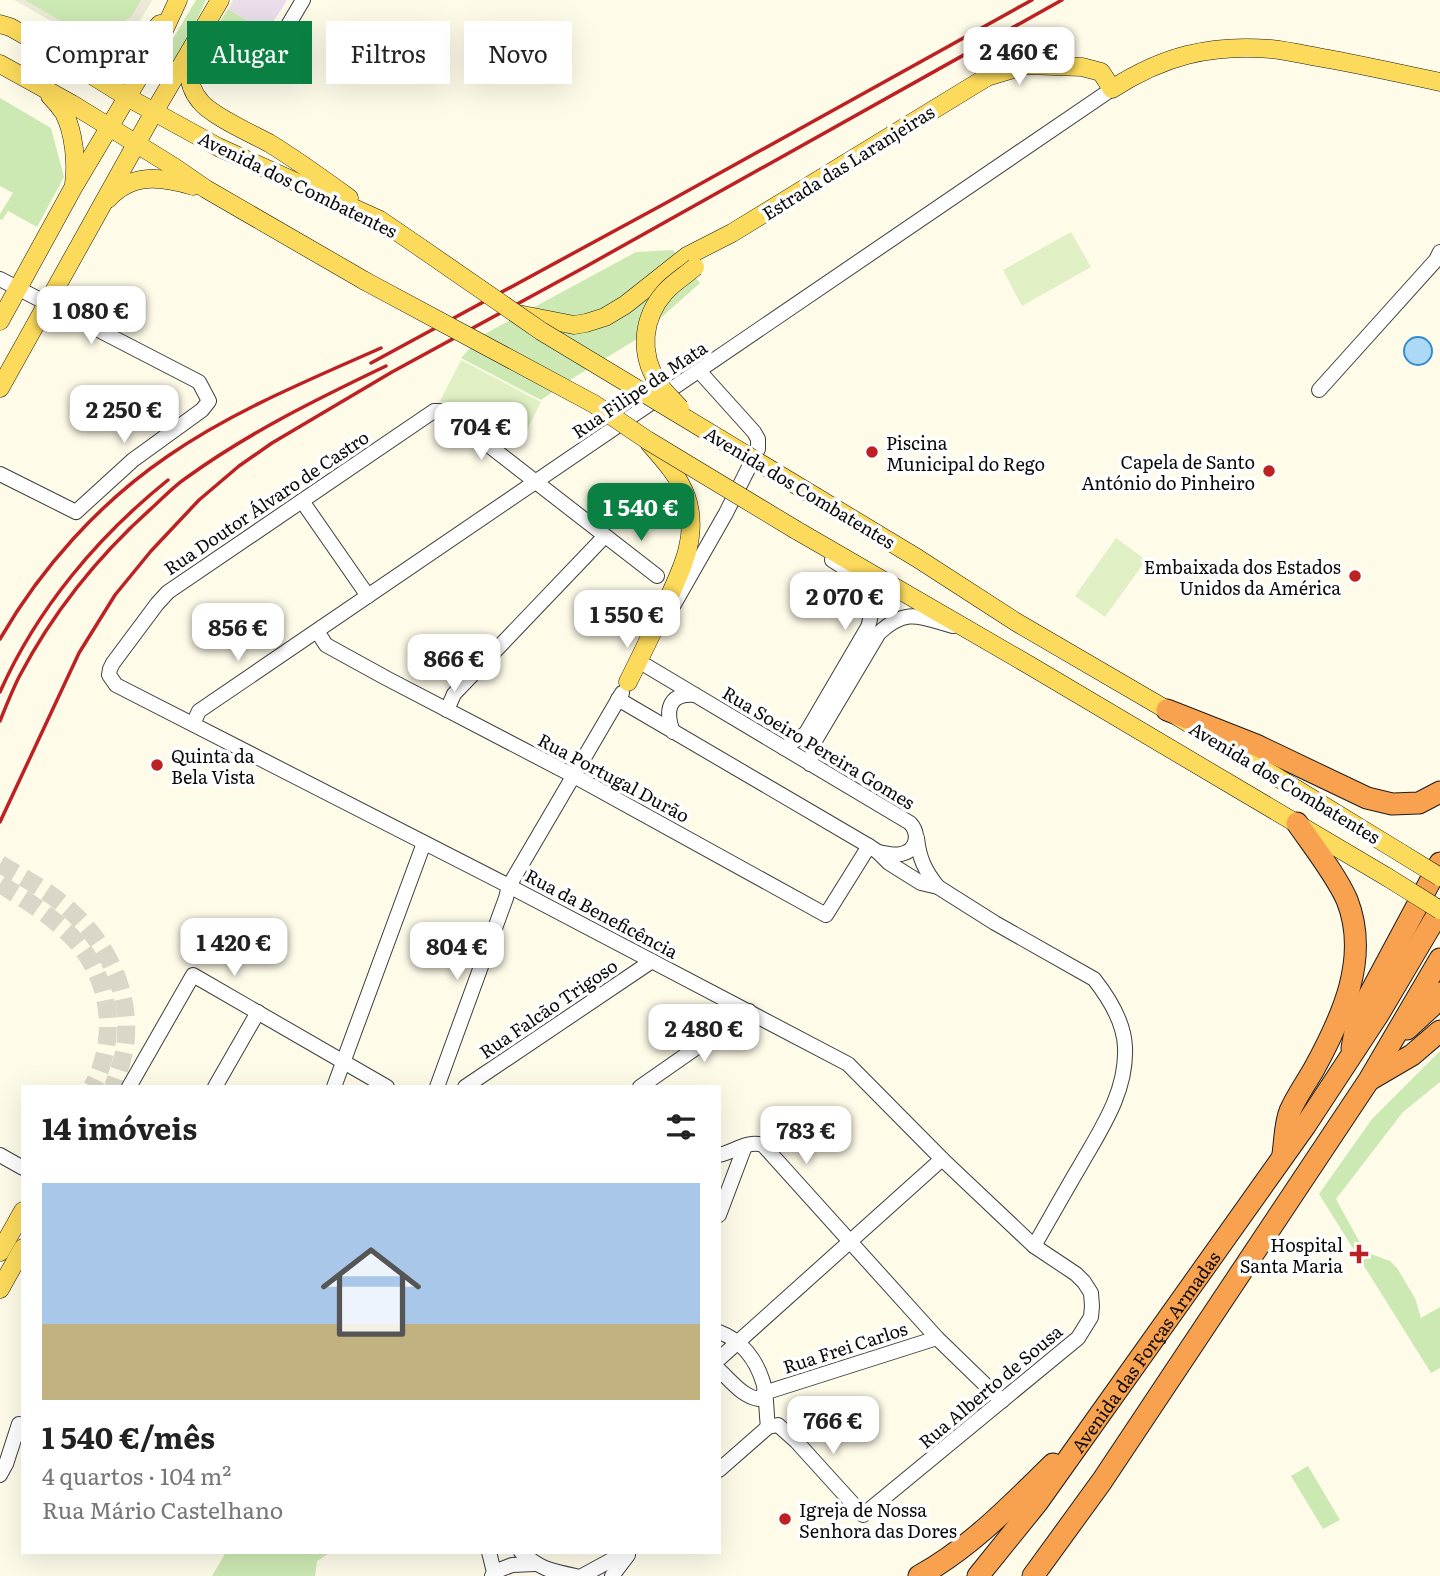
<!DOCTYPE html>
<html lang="pt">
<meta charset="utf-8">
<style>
:root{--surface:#fff;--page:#f2f2f2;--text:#222;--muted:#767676;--accent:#0b8043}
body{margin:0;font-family:Literata,serif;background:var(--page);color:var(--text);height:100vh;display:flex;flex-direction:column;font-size:26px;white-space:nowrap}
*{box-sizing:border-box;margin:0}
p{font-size:23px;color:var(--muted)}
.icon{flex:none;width:38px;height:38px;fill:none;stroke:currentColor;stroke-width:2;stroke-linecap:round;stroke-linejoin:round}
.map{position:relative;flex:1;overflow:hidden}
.drawer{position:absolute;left:21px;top:1085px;width:700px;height:469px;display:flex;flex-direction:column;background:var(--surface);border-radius:0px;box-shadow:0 7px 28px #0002}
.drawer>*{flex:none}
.guide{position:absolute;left:21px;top:21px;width:700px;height:63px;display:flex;gap:14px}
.price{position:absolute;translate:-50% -60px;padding:0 16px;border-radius:14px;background:#fff;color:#222;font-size:23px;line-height:46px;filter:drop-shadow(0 2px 4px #0008)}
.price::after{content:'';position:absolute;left:50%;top:42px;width:21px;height:16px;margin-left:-10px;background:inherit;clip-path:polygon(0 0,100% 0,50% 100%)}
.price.selected{background:var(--accent);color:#fff}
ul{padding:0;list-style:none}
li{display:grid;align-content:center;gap:14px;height:371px;padding:0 21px}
li span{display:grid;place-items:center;height:217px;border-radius:0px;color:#555}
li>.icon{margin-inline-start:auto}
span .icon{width:126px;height:126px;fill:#fffc;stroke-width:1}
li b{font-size:30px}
h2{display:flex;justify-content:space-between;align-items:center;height:84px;padding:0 21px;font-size:30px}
.tag{padding:0 24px;border-radius:0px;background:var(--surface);box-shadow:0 7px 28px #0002;font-size:24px;line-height:63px}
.tag.selected{background:var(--accent);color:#fff}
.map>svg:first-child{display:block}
.industrial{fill:#eadeea}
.green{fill:#cde9b3}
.pitch{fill:#e0f0c4}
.plaza{fill:#ede9d9}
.water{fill:#add9f7;stroke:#328cd0;stroke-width:2}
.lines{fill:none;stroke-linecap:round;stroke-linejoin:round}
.major-tunnel{stroke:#dad7c8;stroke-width:18;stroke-dasharray:18 9;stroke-linecap:butt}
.minor-casing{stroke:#3e3e3e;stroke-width:16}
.major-casing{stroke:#1c1c1c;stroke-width:19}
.highway-casing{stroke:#1c1c1c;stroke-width:23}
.minor{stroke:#fff;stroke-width:14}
.major{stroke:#fcda5c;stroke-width:18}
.highway{stroke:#f8a14e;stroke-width:21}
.rail{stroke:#bd2123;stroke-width:3.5}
.major-bridge-casing{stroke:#1c1c1c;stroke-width:19;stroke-linecap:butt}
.major-bridge{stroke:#fcda5c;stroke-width:18}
.poi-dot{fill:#bd2123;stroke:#fff;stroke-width:2.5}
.labels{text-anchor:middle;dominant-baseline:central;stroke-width:7;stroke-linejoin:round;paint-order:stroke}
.street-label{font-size:18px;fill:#0b0b0b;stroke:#fff}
.poi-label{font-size:18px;fill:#0b0b0b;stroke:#fff;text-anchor:start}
</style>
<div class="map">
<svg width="1440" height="1576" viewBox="0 0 1440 1576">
<rect width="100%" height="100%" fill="#fffbe9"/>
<path class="industrial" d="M233,0H287L267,32L228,9Z"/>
<g class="green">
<path d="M15,0H152L140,20L134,26L124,32L94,40L81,38Z"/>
<path d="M196,0H206L183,49L165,81L152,74Z"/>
<path d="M228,9L267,32L244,70L200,81C192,55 215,30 228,9Z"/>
<path d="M0,98L51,128L64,177L37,227L8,211L2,220L0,219V214L13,193L0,186Z"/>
<path d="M673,250L700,283L637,339L573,378L541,400L461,358L481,336L636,252Z"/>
<path d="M1440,1051V1082L1403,1112L1336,1199L1365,1252L1390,1261L1397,1268L1415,1298L1421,1318L1440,1307V1368L1431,1373L1319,1194L1372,1119Z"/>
<path d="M1308,1466L1340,1520L1323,1529L1291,1476Z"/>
<path d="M226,1552H331L317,1561L315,1576H212Z"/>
</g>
<g class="pitch">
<path d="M1071,232L1091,267L1022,306L1003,270Z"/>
<path d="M461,360L541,402L518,447L440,401Z"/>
<path d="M1116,538L1146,560L1105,617L1075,596Z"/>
</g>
<path class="plaza" d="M15,0H25L76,30L86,32L123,22L132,16L141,0H152L140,20L134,26L124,32L94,40L81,38Z"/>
<circle class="water" cx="1418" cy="351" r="14"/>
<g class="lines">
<g class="major-tunnel">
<path d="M0,864C14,872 28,880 42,889C92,921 129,973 126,1035C126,1053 119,1070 113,1087"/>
<path d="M0,884C26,900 52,916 73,938C111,978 119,1039 92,1087"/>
</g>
<defs>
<g id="minor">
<path d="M280,39L303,0"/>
<path d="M0,279L199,382L209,401L202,410L133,460L76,512L0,474"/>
<path d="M1319,390L1436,260L1440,252"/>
<path d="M302,501L368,596"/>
<path d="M657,576L447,413L440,411H434L168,592L157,604L113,663L110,669L109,675L116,685L509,886L848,1064L942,1159L1034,1246L1076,1274L1084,1282L1091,1293L1092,1306L1091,1317L1078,1338L863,1515L796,1441L778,1425L768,1427L719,1470"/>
<path d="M673,606L726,513L758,449V439L754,432L700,372"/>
<path d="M317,631L326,645L386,678L574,776L826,915L869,846"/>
<path d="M640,662L910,823C920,834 917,851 901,854C894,856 885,853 878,852"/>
<path d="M618,699L869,846L878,852L889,863L921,883L938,887L995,923L1094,979C1109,998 1124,1022 1125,1047C1127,1092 1101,1129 1080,1166C1064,1193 1049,1220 1034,1246"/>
<path d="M447,710L454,694L604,537"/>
<path d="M193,724L199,711L1112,89"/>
<path d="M673,732C665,711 668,693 695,695"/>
<path d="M784,748L806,733L868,627C880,589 860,578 832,560"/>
<path d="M810,764L816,739L879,633C907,607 920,617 953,626"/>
<path d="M917,838C919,858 925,871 938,887"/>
<path d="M129,1087L193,975L387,1087"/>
<path d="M215,1087L258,1012"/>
<path d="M334,1087L424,843"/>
<path d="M437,1087L506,898L509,886L622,693"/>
<path d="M465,1087L652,961"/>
<path d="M640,1087L749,1011"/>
<path d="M0,1155L23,1168"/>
<path d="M719,1155C734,1152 747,1140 763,1145L937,1338L1002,1401"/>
<path d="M719,1215L745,1146"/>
<path d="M719,1332C741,1340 756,1359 763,1382C767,1395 766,1412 768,1427"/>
<path d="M719,1359L942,1159"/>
<path d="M719,1370C731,1381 743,1397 759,1399L764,1393L937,1338"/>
<path d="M0,1475L6,1464L19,1424"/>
<path d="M489,1552L494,1572L492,1576"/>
<path d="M521,1552C541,1569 550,1571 576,1576"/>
<path d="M494,1572L512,1565L535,1564"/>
<path d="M582,1576L626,1552"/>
<path d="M612,1576L628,1555"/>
</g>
<g id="major">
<path d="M0,24L10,27L53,51L127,97L218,147L380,220L421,248"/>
<path d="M67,54L84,58H94L135,47L149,37L160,24"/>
<path d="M191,55C187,72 189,88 200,101C210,115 252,134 269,143C297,160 323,179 349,198"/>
<path d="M0,64L72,104L174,167L206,189L365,281"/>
<path d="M50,96C55,101 60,107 64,113C74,132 77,164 74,184"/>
<path d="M108,199C132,172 162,177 193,186"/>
<path d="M518,314L574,325L586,323L605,317L625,305L687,256L732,233L987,77L1026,65L1082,67L1101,72L1112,89C1163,56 1210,44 1271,49C1290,51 1310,56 1329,59C1366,66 1403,74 1440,82"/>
<path d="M0,321L73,188L154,52L178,0"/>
<path d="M0,388L154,112L220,0"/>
<path d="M816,497L917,558L1016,622L1167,710L1401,853"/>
<path d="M796,530L1029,665L1387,877"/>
<path d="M628,682C639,660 650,637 661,614C678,577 701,538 686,496C678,475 663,459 649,443"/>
<path d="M0,1252L23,1211"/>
<path d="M0,1289L23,1248"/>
</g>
<g id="highway">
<path d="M1167,710L1256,745L1367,798L1392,804L1419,803L1440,792"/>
<path d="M1407,1029L1431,1007L1440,993"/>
<path d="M1352,1048L1358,1016L1440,863"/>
<path d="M1371,1079L1412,1055L1440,1031"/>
<path d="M1283,1154C1285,1140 1285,1123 1290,1111C1296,1097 1306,1083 1314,1069C1342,1018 1370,958 1347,900C1336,875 1313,846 1297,823"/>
<path d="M919,1576C970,1548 1011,1505 1053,1464"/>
<path id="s1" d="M978,1576L1037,1503L1305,1126L1378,1015L1440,910"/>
<path d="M1033,1576L1102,1481L1369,1080L1440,959"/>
</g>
</defs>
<use href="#minor" class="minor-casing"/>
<use href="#major" class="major-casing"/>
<use href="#highway" class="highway-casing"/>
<use href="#minor" class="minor"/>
<use href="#major" class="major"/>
<use href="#highway" class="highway"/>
<g class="rail">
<path d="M371,363L664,204L1032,0"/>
<path d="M0,639C41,568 99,503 168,456C233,411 309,380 381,348"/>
<path d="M0,692C37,609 97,537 168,480"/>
<path d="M0,721C6,706 12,691 19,677C53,612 100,554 154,506C164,497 174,486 186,478C248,433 317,399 386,366"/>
<path d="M0,822L79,653L115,595L151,551L199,500L239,466L272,443L392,372L585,267L1062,0"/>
</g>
<defs>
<g id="major-bridge">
<path d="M421,248L541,331L816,497"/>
<path d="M365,281L594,404L647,440L796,530"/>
<path d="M680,408C673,400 664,392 658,383C639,353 642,318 665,292C674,282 686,275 695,267"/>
<path d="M1401,853L1440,877"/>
<path d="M1387,877L1440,910"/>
</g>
</defs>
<use href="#major-bridge" class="major-bridge-casing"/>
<use href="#major-bridge" class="major-bridge"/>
</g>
<g class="poi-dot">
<circle cx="872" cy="452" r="7"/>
<circle cx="1269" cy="471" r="7"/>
<circle cx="1355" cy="576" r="7"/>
<circle cx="157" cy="765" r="7"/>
<path d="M1355.5 1243.5h7v7h7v7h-7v7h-7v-7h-7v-7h7z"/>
<circle cx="785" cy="1519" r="7"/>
</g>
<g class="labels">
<g class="street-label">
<text transform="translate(848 162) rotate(-32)">Estrada das Laranjeiras</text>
<text transform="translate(298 184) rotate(26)">Avenida dos Combatentes</text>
<text transform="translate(639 389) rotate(-34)">Rua Filipe da Mata</text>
<text transform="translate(800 487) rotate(31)">Avenida dos Combatentes</text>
<text transform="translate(266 502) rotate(-34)">Rua Doutor Álvaro de Castro</text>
<text transform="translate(819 747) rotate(31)">Rua Soeiro Pereira Gomes</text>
<text transform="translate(614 777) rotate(28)">Rua Portugal Durão</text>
<text transform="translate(1285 782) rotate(31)">Avenida dos Combatentes</text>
<text transform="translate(602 913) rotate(28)">Rua da Beneficência</text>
<text transform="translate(548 1008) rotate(-34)">Rua Falcão Trigoso</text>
<text transform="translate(845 1347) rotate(-18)">Rua Frei Carlos</text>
<text stroke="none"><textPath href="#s1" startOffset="280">Avenida das Forças Armadas</textPath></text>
<text transform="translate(990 1386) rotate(-40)">Rua Alberto de Sousa</text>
</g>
<g class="poi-label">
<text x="886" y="442">Piscina<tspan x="886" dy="21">Municipal do Rego</tspan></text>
<text x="1255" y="461" text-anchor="end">Capela de Santo<tspan x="1255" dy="21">António do Pinheiro</tspan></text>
<text x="1341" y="566" text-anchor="end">Embaixada dos Estados<tspan x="1341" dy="21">Unidos da América</tspan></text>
<text x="171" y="755">Quinta da<tspan x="171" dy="21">Bela Vista</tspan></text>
<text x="1343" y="1244" text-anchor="end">Hospital<tspan x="1343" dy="21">Santa Maria</tspan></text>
<text x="799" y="1509">Igreja de Nossa<tspan x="799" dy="21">Senhora das Dores</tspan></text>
</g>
</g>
</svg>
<b class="price" style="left:1019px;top:87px">2 460 €</b>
<b class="price" style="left:91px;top:346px">1 080 €</b>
<b class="price" style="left:124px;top:445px">2 250 €</b>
<b class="price" style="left:481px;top:462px">704 €</b>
<b class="price selected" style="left:641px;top:543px">1 540 €</b>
<b class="price" style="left:845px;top:632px">2 070 €</b>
<b class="price" style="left:627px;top:650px">1 550 €</b>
<b class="price" style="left:238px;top:663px">856 €</b>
<b class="price" style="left:454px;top:694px">866 €</b>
<b class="price" style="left:234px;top:978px">1 420 €</b>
<b class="price" style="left:457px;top:982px">804 €</b>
<b class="price" style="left:704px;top:1064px">2 480 €</b>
<b class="price" style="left:806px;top:1166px">783 €</b>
<b class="price" style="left:833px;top:1456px">766 €</b>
<div class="guide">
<a class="tag">Comprar</a>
<a class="tag selected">Alugar</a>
<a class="tag">Filtros</a>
<a class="tag">Novo</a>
</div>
<section class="drawer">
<h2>14 imóveis<svg class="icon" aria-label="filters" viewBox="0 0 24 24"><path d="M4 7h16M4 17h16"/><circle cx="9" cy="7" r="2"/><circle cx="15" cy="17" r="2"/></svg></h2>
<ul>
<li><span style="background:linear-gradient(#a9c7e8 65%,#c2b280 0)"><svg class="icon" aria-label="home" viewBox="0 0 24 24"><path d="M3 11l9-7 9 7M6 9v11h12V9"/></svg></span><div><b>1 540 €/mês</b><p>4 quartos · 104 m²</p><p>Rua Mário Castelhano</p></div></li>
</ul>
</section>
</div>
